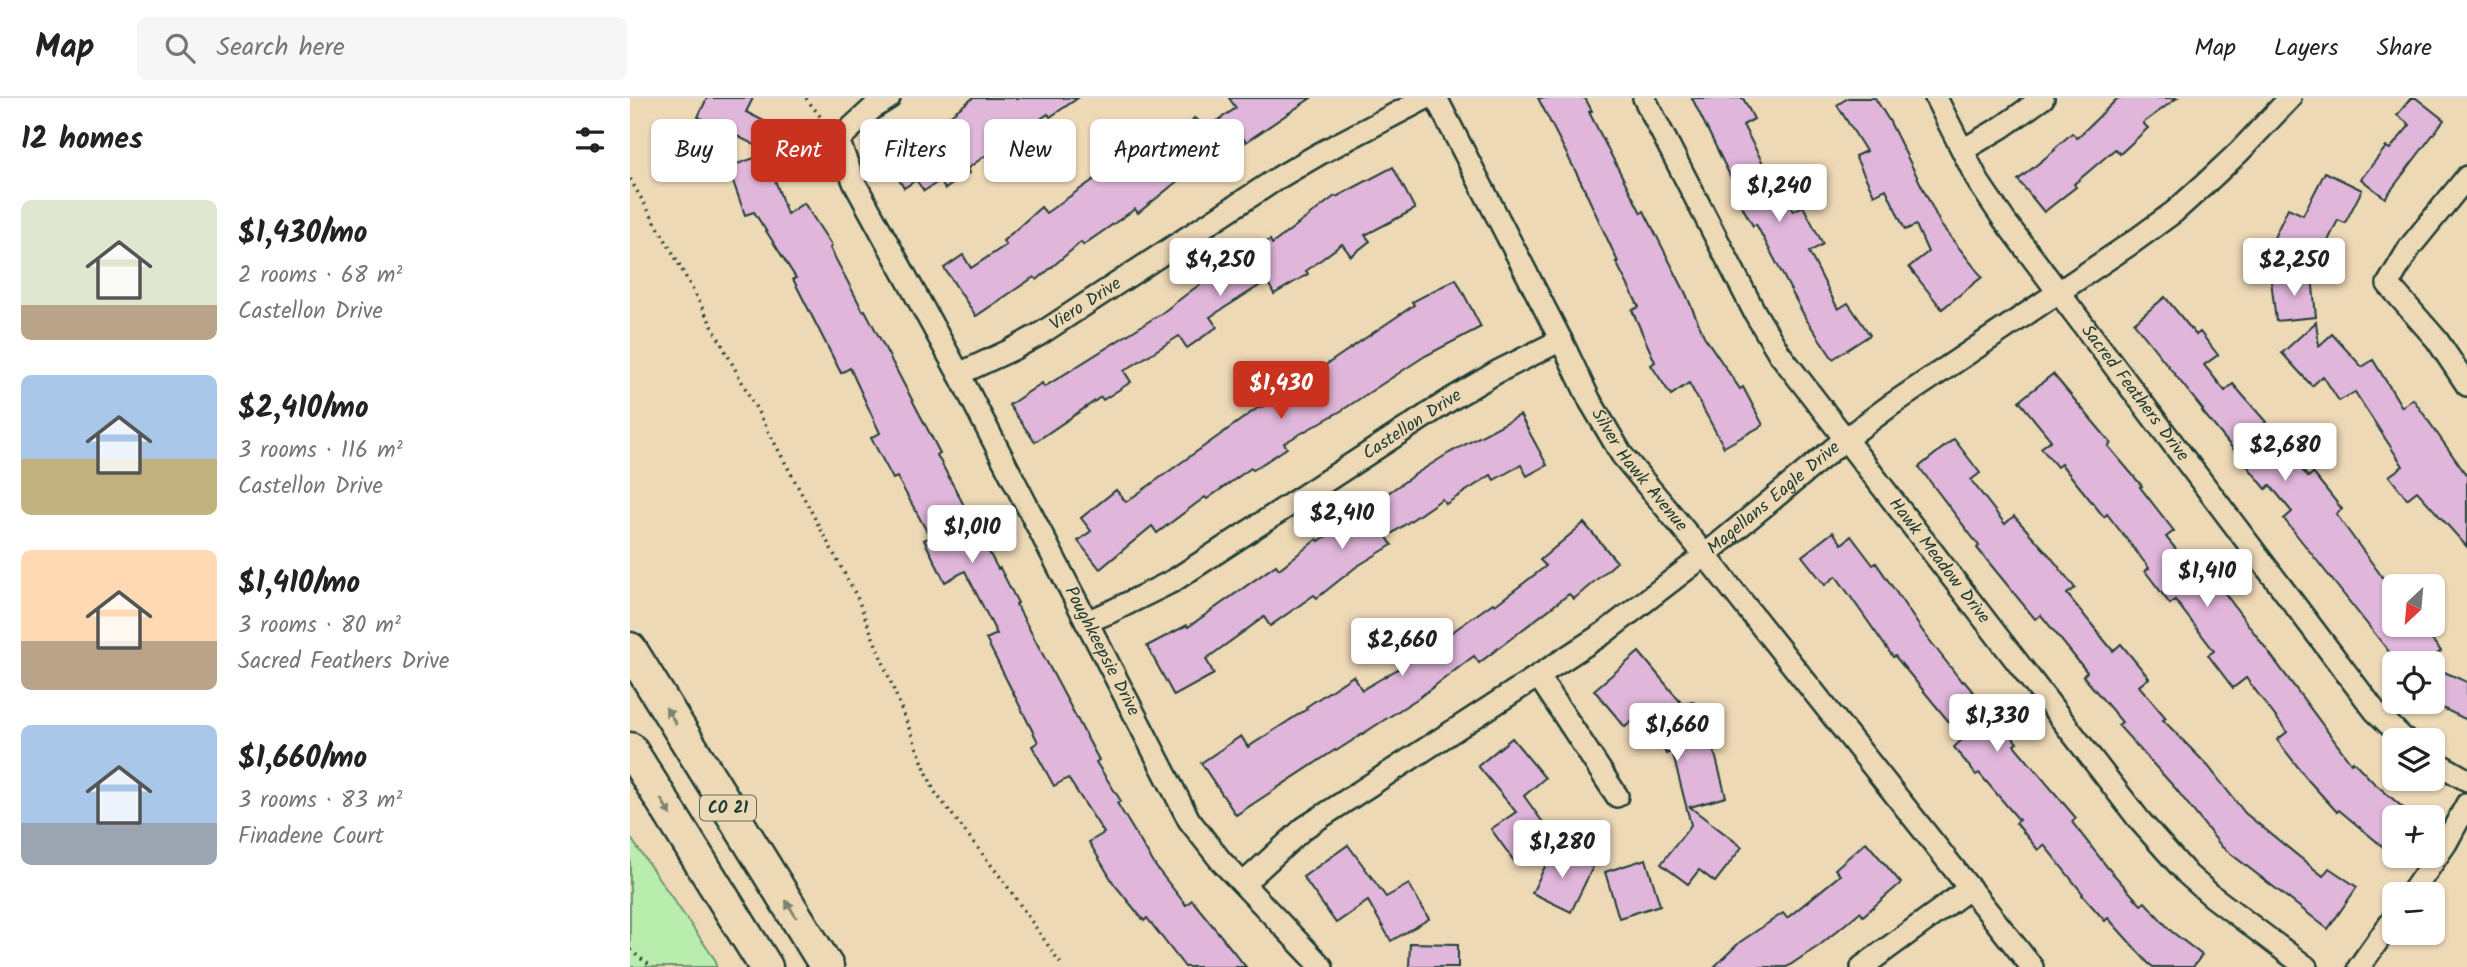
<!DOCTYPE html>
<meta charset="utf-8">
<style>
:root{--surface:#fff;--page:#f6f6f6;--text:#222;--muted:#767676;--line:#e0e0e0;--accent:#c8321e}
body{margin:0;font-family:Kalam,sans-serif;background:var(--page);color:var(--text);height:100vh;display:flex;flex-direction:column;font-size:26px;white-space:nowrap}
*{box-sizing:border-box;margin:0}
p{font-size:23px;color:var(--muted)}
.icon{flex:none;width:38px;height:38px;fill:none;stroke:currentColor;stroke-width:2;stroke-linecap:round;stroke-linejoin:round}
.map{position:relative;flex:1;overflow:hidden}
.sheet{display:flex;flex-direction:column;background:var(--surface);width:630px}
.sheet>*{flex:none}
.guide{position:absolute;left:21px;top:21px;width:665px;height:63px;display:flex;gap:14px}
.needle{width:46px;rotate:206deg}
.buttons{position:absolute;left:1752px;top:476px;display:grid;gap:14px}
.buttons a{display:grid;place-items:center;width:63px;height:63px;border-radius:10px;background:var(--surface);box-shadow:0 2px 5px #0004;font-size:35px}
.price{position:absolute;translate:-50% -60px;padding:0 16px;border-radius:7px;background:#fff;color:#222;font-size:23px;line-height:46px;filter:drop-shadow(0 2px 4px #0008)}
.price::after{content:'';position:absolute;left:50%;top:42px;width:21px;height:16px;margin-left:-10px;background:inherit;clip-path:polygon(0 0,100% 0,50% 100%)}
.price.on{background:var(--accent);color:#fff}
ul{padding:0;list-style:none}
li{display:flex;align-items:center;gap:21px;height:175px;padding:0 21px}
li span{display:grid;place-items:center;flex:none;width:196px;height:140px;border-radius:10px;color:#555}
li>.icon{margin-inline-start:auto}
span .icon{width:84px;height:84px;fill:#fffc;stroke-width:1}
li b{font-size:30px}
h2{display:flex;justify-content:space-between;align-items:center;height:84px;padding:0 21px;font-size:30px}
.chip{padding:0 24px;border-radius:10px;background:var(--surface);box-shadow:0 2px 5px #0004;font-size:24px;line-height:63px}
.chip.on{background:var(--accent);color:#fff}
header{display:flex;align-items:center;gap:42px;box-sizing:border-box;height:98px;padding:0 35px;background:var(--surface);border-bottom:2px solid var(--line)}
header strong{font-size:33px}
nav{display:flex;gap:38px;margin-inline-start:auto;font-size:24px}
.search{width:490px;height:63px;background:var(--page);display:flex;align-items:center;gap:18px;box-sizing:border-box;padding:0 24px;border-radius:10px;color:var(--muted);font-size:26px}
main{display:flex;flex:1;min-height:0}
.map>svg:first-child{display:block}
.green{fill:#b9edae;stroke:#6c9571;stroke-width:2}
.building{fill:#e1b6db;stroke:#1f3d34;stroke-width:2}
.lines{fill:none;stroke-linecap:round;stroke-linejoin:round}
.minor-casing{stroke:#1f3d34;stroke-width:26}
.highway-casing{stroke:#1f3d34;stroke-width:37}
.path{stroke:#1f3d34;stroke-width:3.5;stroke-dasharray:2 5;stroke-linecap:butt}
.minor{stroke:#eed9b7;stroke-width:21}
.highway{stroke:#eed9b7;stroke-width:32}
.oneway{fill:#7c836f}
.labels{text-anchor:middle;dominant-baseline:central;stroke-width:5;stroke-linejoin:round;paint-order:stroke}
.shield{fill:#eed9b7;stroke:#5d6c5b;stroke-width:2}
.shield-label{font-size:16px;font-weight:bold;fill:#1f3d34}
.street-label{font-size:18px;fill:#1f3d34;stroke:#eed9b7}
</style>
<header>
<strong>Map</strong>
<div class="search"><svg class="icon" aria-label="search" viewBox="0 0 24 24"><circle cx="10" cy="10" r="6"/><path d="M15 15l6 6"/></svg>Search here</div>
<nav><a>Map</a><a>Layers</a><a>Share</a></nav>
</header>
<main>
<section class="sheet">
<h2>12 homes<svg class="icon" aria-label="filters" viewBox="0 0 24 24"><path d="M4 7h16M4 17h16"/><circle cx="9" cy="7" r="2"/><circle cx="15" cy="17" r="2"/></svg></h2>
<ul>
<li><span style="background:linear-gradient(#dfe7d0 75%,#b9a48a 0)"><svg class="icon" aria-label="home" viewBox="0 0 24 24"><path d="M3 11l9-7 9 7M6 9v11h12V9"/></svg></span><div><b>$1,430/mo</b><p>2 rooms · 68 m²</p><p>Castellon Drive</p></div></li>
<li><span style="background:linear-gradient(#a9c7e8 60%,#c2b280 0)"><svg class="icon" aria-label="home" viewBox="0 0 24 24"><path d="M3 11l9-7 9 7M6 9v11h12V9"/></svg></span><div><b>$2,410/mo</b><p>3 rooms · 116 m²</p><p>Castellon Drive</p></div></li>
<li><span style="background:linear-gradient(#ffd9b3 65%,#b9a48a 0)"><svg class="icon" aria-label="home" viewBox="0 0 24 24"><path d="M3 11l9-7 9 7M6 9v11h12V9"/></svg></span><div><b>$1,410/mo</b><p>3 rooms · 80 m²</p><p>Sacred Feathers Drive</p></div></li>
<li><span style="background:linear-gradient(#a9c7e8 70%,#9aa5b1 0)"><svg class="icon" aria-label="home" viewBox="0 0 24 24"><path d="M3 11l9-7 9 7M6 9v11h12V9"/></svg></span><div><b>$1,660/mo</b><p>3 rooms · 83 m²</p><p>Finadene Court</p></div></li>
</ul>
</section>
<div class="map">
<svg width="1837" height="869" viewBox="0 0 1837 869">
<rect width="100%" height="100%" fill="#eed9b7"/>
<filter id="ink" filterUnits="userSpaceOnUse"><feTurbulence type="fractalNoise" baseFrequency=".0143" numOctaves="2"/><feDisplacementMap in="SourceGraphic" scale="14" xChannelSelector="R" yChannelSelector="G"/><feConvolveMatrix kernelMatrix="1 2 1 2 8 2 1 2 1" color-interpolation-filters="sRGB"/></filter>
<g filter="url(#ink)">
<path class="green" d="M0,739L86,863V869H0Z"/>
<g class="building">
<path d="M77,0H123L116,14L142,27L131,50L68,19Z"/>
<path d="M343,0H448L420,19L418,16L397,30L396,28L337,71L339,75L315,91L310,83L294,93L286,82L274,90L257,62L316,24L314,22Z"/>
<path d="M599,0H681L616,44L604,26L570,81L559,74L508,115L505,111L453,147L451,144L407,182L404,179L346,218L314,170L333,157L341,170L376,147L373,143L411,109L416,115L469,78L473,85L519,48L535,68L564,20L578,29L606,10Z"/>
<path d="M908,0H955L962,13L959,14L1011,115L1014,113L1056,196L1074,238L1110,291L1113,289L1133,327L1094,349L1059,285L1041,297L1021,267L1025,264L1002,212L1009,209L986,164H988L951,84Z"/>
<path d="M1062,0H1113L1124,21L1113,27L1138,75L1141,74L1163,113L1173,108L1193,146L1179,154L1208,211L1218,205L1240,237L1203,261L1176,221L1126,126L1123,128L1104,94L1107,92Z"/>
<path d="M1218,0H1245L1260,24L1311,127L1352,179L1312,211L1279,169L1298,154L1286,127L1275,132L1256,91L1244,97L1225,58L1236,53L1207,7Z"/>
<path d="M1488,0H1547L1513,25L1518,30L1490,56L1485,51L1444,86L1446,89L1414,114L1388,82L1425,52L1424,51L1442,35L1447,40Z"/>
<path d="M1781,0H1786L1814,22L1755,100L1731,81L1756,49L1760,51L1780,27L1767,17Z"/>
<path d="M136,56L157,116L174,105L202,148L200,150L233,213L235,212L310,355L307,357L368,471L370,470L388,505L386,506L469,662L466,664L491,703L487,705L526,769L556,807L562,802L616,869H555L517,820L514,823L484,786L459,744L474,735L438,680L424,688L402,648L408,644L356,541L367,536L335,473L315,484L294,442L300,439L267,379L263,381L241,340L250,335L220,270L211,275L163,181L166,180L124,114L115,117L98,69Z"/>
<path d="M763,69L785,111L735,137L740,143L721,158L712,146L676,173L678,176L644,196L637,183L580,219L587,229L557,250L549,238L494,273L501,284L473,302L471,299L405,344L379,307L412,285L414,289L532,215L562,192L619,154L640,142L642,146L705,98L706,99Z"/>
<path d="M1695,74L1732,92L1715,125L1708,122L1685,170L1640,148L1658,110L1673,117Z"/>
<path d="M1682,178L1686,219L1646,223L1641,182Z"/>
<path d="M826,181L851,229L795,258L711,313L654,345L657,350L623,372L621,370L577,401L575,399L527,435L522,428L470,471L448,443L461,433L451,420L486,392L496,404L629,309L630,310L686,278L684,275L784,207L782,204Z"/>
<path d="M1535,199L1566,237L1570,234L1588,257L1574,267L1595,293L1603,286L1636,324L1634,326L1678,379L1683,375L1712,411L1706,416L1764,495V498L1754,505L1764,519V527H1790L1811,553L1795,565H1768L1654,421L1662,414L1640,387L1636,391L1572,313L1573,312L1504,225Z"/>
<path d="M1686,224L1689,248L1702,236L1732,269L1743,262L1772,309L1783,301L1837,378V449L1787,393L1777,401L1759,378L1773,368L1725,294L1709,303L1693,278L1682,288L1652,255Z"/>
<path d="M1423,276L1481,345L1478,348L1512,388L1510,389L1544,433L1536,439L1557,465L1565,459L1587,487L1588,486L1721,665L1723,663L1743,684L1784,719H1764V758L1709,712L1707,714L1678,682L1647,642L1657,634L1616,580L1603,590L1578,557L1584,553L1545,502L1540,506L1515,473L1519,470L1477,416L1474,419L1431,366L1427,369L1411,350L1421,342L1389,303Z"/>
<path d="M890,317L917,367L897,378L891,367L864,382L861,377L816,406L812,401L757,439L762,447L726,469L687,500L684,497L640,528L634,519L576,561L584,576L544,598L517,548L557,527L558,529L646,467L649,471L687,441L689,443L784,377L819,355Z"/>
<path d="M1324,341L1350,375L1341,382L1375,426L1384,418L1420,458L1445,490L1437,496L1483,553L1491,546L1519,580L1509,588L1536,620L1533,622L1578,668L1615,715L1693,778L1699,770L1727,789L1698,831L1592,749L1545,690L1488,627L1492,624L1453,578L1457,574L1411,517L1405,521L1347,450L1349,448L1289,369Z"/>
<path d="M954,425L987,464L944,501L939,496L849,565L844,558L790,599L706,653L705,652L606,717L571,665L611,638L618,649L677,611L676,609L723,578L732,592L783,562L775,551L808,525L818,537L863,505L865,507L916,468L910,462Z"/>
<path d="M1203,434L1212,446L1221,438L1243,467L1246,465L1294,535L1332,584L1334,583L1371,628L1373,627L1387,645L1384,647L1446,720L1442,724L1478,770L1511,807L1515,804L1541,833L1572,857L1563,869H1523L1518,865L1478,820L1475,823L1452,797L1453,796L1414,747L1408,752L1386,725L1389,722L1349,675L1346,677L1324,649L1333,641L1265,558L1263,559L1206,478L1195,487L1172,458Z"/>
<path d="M1009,554L1053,607L1063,603L1086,660L1096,699L1060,709L1112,749L1085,784L1069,772L1058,786L1031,766L1061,727L1042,653L1036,656L1018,610L995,629L964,592Z"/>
<path d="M1812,573L1837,584V622L1800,604H1802V593Z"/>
<path d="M882,640L915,680L894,698L922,737L884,763L861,731L886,714L848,668Z"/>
<path d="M1236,744L1271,785L1233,818L1230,814L1190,847L1157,869H1084L1110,844L1153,815L1157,820L1210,777L1205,771Z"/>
<path d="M718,747L756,799L779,786L799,821L761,843L738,803L706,825L673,779Z"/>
<path d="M924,750L963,769L941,814L902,795Z"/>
<path d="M1016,761L1030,807L989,820L975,774Z"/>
<path d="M780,845L828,846V869H779Z"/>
</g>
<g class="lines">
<defs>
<g id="minor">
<path id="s1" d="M259,0L243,10L208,42L224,84L329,276L559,722L591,763L692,869"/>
<path id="s2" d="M806,0L931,242L960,303L992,357L1075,457L1402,869"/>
<path id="s3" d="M1014,0L1125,215L1149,255L1510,723L1558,777L1582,798L1676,869"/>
<path id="s4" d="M1306,0L1349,85L1374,122L1745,613L1775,642"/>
<path d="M1333,52L1372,29L1413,0"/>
<path d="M1837,79L1780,149L1758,186L1807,242L1837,287"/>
<path id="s5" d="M329,276L381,252L410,236L648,80L689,56L796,0"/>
<path id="s6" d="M456,524L480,514L543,483L823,300L867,274L931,242"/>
<path d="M909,579L987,698"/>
<path d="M1802,662L1837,682"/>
<path id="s7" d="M614,785L674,730L974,535L1075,457L1214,342L1261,307L1503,144L1544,114L1575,86L1609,54L1660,0"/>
<path d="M1781,796L1816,745L1837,706"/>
<path d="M1232,869L1340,790"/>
<path d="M1729,869L1764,820"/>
</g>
<g id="highway">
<path d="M0,551L197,869"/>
<path d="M0,651L136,869"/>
</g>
</defs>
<use href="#minor" class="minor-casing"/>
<use href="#highway" class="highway-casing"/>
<g class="path">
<path d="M176,0L196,26"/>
<path d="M0,81L43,155L227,499L304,693L375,785L433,869"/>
<path d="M0,852L22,869"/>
</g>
<use href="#minor" class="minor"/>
<use href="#highway" class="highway"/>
</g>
<defs><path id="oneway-solid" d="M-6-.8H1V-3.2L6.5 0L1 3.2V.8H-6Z" transform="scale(1.75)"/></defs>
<g class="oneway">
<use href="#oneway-solid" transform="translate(41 618) rotate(-122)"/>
<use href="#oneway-solid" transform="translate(36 709) rotate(58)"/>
<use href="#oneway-solid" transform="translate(161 811) rotate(-122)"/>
</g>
</g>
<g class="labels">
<rect class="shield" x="70" y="697.5" width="56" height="25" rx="5"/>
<g class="shield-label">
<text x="98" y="710">CO 21</text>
</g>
<g class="street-label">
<text stroke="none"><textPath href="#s5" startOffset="145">Viero Drive</textPath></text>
<text stroke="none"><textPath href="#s4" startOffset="357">Sacred Feathers Drive</textPath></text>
<text stroke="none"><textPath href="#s6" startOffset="382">Castellon Drive</textPath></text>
<text stroke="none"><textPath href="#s2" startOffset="425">Silver Hawk Avenue</textPath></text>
<text stroke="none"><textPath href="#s7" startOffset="656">Magellans Eagle Drive</textPath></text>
<text stroke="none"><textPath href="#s3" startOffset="551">Hawk Meadow Drive</textPath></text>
<text stroke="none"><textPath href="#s1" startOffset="642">Poughkeepsie Drive</textPath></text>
</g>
</g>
</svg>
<div class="buttons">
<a><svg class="needle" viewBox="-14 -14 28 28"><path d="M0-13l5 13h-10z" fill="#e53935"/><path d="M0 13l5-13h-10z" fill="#767676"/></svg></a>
<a><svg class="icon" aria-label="locate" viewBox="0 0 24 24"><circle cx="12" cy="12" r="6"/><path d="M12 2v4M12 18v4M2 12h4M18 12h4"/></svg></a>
<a><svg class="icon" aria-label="layers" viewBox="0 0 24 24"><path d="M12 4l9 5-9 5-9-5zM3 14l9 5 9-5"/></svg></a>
<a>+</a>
<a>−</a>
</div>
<b class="price" style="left:1149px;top:126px">$1,240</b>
<b class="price" style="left:590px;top:200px">$4,250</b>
<b class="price" style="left:1664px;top:200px">$2,250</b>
<b class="price on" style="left:651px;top:323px">$1,430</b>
<b class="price" style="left:1655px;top:385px">$2,680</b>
<b class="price" style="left:712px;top:453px">$2,410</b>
<b class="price" style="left:342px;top:467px">$1,010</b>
<b class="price" style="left:1577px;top:511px">$1,410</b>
<b class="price" style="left:772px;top:580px">$2,660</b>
<b class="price" style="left:1367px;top:656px">$1,330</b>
<b class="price" style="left:1047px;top:665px">$1,660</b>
<b class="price" style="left:932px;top:782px">$1,280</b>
<div class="guide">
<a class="chip">Buy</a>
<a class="chip on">Rent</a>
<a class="chip">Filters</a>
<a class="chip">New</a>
<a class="chip">Apartment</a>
</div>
</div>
</main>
